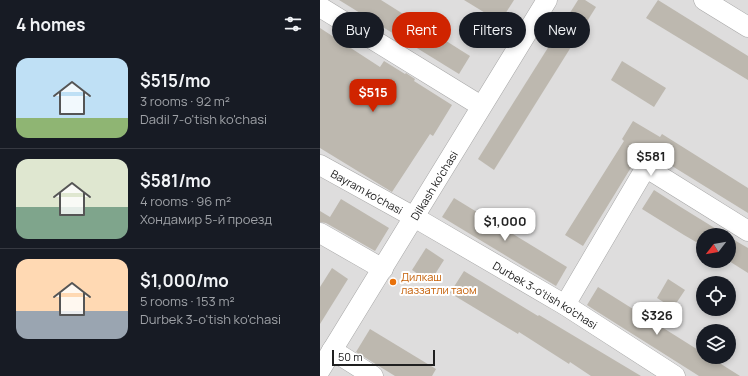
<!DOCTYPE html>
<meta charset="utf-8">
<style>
:root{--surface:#171b24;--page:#242831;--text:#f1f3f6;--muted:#9ea1a6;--line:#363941;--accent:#d02400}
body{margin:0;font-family:Manrope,sans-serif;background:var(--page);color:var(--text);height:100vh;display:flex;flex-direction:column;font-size:15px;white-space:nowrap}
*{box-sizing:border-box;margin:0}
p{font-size:13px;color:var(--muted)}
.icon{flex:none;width:22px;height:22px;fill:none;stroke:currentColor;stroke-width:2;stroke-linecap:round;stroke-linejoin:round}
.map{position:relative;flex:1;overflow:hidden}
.sheet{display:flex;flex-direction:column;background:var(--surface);width:320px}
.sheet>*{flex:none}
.top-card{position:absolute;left:12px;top:12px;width:356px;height:36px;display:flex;gap:8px}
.needle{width:26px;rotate:239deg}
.tools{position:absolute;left:376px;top:228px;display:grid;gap:8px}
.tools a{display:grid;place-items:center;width:40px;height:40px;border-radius:50%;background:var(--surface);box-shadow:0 2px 6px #0003;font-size:20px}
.scale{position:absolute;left:12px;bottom:10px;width:103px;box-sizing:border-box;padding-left:4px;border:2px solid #202020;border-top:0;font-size:11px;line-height:14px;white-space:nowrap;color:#202020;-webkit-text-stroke:3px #fff;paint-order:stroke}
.price{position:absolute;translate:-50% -34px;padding:0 9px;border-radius:8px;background:#fff;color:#222;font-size:13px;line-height:26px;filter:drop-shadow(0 1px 2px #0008)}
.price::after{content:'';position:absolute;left:50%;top:24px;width:12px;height:9px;margin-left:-6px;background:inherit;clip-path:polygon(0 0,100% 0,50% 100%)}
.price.selected{background:var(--accent);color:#fff}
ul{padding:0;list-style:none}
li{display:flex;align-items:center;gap:12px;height:100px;padding:0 16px}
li+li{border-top:1px solid var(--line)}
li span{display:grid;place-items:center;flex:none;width:112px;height:80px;border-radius:12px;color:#555}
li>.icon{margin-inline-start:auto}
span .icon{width:48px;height:48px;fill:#fffc;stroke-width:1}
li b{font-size:17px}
h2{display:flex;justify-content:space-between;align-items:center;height:48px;padding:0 16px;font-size:17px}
.tag{padding:0 14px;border-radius:18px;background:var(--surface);box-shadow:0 2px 6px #0003;font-size:14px;line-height:36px}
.tag.selected{background:var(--accent);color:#fff}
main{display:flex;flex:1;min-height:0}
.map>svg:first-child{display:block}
.residential{fill:#dedddd;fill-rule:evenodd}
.building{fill:#bdb8af}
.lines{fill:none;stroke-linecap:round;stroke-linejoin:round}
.minor-casing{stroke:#a7a7a7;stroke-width:21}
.minor{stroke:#fff;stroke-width:20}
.food-dot{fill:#e8710a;stroke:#fff;stroke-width:1.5}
.labels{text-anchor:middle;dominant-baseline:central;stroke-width:4;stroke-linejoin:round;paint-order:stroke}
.street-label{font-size:11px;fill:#202020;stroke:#fff}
.food-label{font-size:11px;fill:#c56008;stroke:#fff;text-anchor:start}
</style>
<main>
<section class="sheet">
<h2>4 homes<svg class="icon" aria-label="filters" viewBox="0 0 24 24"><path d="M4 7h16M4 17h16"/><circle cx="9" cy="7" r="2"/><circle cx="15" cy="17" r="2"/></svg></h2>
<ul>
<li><span style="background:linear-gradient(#bfe0f5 75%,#8fb573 0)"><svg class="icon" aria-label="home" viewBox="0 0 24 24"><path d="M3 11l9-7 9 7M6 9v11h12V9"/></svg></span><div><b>$515/mo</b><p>3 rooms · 92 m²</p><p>Dadil 7-o'tish ko'chasi</p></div></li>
<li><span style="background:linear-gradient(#dfe7d0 60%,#7fa58c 0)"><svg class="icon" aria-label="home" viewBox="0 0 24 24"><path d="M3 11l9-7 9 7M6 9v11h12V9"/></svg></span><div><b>$581/mo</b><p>4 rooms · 96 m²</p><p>Хондамир 5-й проезд</p></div></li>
<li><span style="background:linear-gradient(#ffd9b3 65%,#9aa5b1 0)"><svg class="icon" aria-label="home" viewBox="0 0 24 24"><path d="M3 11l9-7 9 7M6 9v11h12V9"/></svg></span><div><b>$1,000/mo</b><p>5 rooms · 153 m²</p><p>Durbek 3-o'tish ko'chasi</p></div></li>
</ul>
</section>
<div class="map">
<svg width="428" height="376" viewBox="0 0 428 376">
<rect width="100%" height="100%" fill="#f1efe6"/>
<path class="residential" d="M0,0H428V376H0ZM383,235H409V261H383ZM383,283H409V309H383ZM383,331H409V357H383Z"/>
<g class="building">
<path d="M19,0H61L150,56L139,74Z"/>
<path d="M144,0H194L180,22Z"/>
<path d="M258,0H265L276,7L174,170L158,159Z"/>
<path d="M338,0L428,56V80L326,18Z"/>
<path d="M0,28L60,67L64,61L85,74L86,73L95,79L94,81L132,105L113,136L110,134L72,192L0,148Z"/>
<path d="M302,61L346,88L334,107L291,80Z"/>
<path d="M313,121L340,137L342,134L428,188V213L323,148L263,246L245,235L304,141L302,139Z"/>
<path d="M334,190L359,206L406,235H383V246L364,235L322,209Z"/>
<path d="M134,198L247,267L236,286L122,217Z"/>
<path d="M21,199L69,228L55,251L6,223L0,222V211L10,217Z"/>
<path d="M409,237L428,248V273L409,261Z"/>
<path d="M106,248L124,260L110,282L92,270Z"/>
<path d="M12,268L28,279L0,324V287Z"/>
<path d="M144,271L218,316L219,315L321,376H271L250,362L249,364L199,332L198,334L130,293Z"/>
<path d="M348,279L365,290L353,308L337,298Z"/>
<path d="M278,287L383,353V357H390L420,376H379L273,309L267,305Z"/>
<path d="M50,329L116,369L112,376H75L36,352Z"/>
</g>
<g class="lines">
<defs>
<g id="minor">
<path d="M384,0L428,27"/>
<path d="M0,7L161,106"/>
<path id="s1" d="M0,165L94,217L245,305L355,376"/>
<path d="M0,233L63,269"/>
<path d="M245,305L322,174L326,170H330L428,231"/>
<path d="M12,350L53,376"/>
<path id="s2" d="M0,370L227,0"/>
</g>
</defs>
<use href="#minor" class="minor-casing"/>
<use href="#minor" class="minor"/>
</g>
<circle class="food-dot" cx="73" cy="282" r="4"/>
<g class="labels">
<g class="street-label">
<text stroke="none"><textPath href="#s2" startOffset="217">Dilkash ko'chasi</textPath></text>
<text stroke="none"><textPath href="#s1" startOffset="54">Bayram ko'chasi</textPath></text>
<text stroke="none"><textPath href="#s1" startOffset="260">Durbek 3-o'tish ko'chasi</textPath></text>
</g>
<g class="food-label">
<text x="81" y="276">Дилкаш<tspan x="81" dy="13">лаззатли таом</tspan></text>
</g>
</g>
</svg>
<div class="tools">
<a><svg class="needle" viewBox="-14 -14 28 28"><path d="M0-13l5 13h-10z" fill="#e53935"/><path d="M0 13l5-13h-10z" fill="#9ea1a6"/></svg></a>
<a><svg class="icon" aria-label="locate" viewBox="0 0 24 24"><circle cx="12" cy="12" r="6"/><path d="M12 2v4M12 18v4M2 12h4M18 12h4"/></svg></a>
<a><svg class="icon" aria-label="layers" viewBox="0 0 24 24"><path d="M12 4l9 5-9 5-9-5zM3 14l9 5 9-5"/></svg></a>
</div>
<div class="scale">50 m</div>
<b class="price selected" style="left:53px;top:113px">$515</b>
<b class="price" style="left:331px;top:177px">$581</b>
<b class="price" style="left:185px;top:242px">$1,000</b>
<b class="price" style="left:337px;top:336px">$326</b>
<div class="top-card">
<a class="tag">Buy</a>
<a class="tag selected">Rent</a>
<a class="tag">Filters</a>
<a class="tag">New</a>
</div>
</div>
</main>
